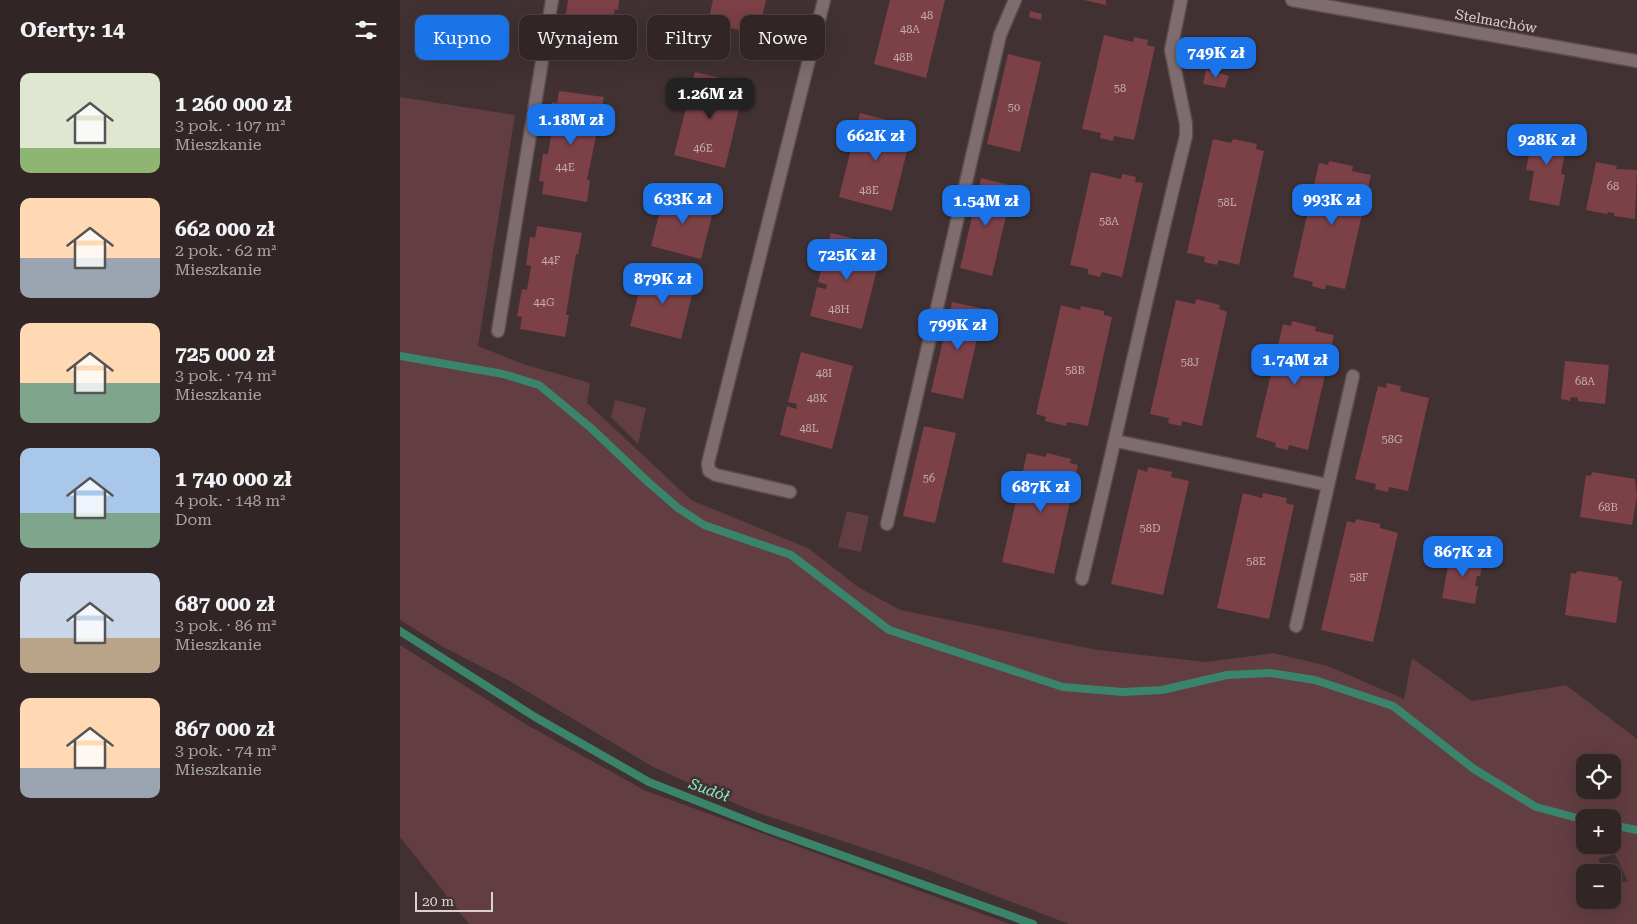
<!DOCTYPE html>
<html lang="pl">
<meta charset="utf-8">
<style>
:root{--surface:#312526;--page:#392d2e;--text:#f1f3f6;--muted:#a8a5a7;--line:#4c4243;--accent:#1a73e8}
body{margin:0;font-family:"Roboto Serif",serif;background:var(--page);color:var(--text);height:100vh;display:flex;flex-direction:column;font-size:19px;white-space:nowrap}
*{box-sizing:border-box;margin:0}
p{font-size:16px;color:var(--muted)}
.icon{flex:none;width:28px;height:28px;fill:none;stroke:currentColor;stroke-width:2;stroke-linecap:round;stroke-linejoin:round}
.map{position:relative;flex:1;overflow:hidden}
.side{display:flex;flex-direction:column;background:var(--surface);width:400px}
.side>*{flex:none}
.hud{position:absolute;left:15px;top:15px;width:475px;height:45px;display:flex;gap:10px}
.controls{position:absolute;left:1176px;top:754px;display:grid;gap:10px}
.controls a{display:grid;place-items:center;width:45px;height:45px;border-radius:10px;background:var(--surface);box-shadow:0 5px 20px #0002,0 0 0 1px var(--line);font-size:25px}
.scale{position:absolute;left:15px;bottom:12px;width:78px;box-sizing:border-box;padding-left:5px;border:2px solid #dbd1d1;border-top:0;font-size:14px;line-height:18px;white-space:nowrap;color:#dbd1d1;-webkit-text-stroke:4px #413132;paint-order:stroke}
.price{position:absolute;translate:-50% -42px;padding:0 11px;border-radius:10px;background:var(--accent);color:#fff;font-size:16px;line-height:32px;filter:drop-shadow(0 1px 2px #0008)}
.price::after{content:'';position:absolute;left:50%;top:30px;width:15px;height:11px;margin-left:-8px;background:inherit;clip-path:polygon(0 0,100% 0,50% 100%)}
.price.active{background:#222;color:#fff}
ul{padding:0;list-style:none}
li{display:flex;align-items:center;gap:15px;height:125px;padding:0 20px}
li span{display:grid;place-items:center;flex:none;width:140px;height:100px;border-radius:10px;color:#555}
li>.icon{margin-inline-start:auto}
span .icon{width:60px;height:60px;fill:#fffc;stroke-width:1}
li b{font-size:21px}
h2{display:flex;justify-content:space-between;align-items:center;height:60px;padding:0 20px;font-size:21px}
.tag{padding:0 18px;border-radius:10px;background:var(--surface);box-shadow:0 5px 20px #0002,0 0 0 1px var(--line);font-size:18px;line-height:45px}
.tag.active{background:var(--accent);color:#fff}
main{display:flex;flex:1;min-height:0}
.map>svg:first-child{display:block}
.green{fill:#623d41;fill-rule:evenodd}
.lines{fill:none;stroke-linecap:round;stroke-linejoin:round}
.stream{stroke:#3b846c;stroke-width:8}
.building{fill:#7c4047}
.minor-casing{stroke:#594d4d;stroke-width:15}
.minor{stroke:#7f6c6e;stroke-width:12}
.labels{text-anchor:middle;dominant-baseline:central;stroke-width:5;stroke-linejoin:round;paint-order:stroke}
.number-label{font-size:11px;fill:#c3adae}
.street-label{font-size:14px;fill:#dbd1d1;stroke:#413132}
.water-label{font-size:15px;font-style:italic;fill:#85f0cb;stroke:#413132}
</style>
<main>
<section class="side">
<h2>Oferty: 14<svg class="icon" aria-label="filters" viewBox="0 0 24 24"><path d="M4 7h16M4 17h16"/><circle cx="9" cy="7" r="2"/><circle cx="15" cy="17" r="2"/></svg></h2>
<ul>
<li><span style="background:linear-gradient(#dfe7d0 75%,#8fb573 0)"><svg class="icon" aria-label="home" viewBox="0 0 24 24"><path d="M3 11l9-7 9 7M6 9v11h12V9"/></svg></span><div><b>1 260 000 zł</b><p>3 pok. · 107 m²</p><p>Mieszkanie</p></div></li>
<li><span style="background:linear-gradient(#ffd9b3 60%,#9aa5b1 0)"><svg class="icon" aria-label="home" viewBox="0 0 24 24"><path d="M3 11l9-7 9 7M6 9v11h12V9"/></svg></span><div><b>662 000 zł</b><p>2 pok. · 62 m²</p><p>Mieszkanie</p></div></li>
<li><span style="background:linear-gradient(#ffd9b3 60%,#7fa58c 0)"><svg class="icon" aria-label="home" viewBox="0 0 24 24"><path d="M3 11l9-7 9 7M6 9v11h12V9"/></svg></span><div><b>725 000 zł</b><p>3 pok. · 74 m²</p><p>Mieszkanie</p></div></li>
<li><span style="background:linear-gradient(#a9c7e8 65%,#7fa58c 0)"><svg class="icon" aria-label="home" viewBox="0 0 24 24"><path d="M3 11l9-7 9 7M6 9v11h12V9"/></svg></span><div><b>1 740 000 zł</b><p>4 pok. · 148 m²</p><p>Dom</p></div></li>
<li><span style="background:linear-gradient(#c9d6e8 65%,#b9a48a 0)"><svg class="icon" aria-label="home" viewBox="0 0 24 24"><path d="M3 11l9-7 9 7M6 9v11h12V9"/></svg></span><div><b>687 000 zł</b><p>3 pok. · 86 m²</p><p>Mieszkanie</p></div></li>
<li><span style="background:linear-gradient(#ffd9b3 70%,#9aa5b1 0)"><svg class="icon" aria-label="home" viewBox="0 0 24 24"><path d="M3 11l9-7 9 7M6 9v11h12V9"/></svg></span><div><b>867 000 zł</b><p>3 pok. · 74 m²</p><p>Mieszkanie</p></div></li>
</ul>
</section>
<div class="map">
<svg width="1237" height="924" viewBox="0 0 1237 924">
<rect width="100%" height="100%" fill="#413132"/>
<g class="green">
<path d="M0,97L115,115L78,346L123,364L190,383L187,403L291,500L408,548L458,587L500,610L698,650L806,662L873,653L928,666L1004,699L1012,658L1072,701L1166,685L1237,739V924H669L523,868L355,812L253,767L108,680L45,648L0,620ZM1185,762H1212V790H1185ZM1185,818H1212V845H1185ZM1215,854L1228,882L1213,881L1212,900H1185V872H1206L1198,859Z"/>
<path d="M215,400L246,408L238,444L211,417Z"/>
<path d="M447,511L469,516L461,552L438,547Z"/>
<path d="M0,645L127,725L244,790L610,924H69L0,837Z"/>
</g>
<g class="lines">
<g class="stream">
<path d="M0,356L103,374L139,385L191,428L248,482L278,508L304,525L391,555L489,630L663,687L723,692L762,690L827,675L870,673L915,680L993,706L1074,769L1136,807L1185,820"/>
<path d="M0,631L135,717L249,782L363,827L633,924"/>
<path d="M1212,825L1237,830"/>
</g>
</g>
<g class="building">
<path d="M168,0H219L218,10L215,9L213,19H216L213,41L168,33L170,21L165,20Z"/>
<path d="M313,0H366L358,35L308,22Z"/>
<path d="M490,0H545L526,78L474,64Z"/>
<path d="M684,0H706V5Z"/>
<path d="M630,11L642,14L641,20L629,17Z"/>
<path d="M704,35L733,42L734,37L748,40L747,45L755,47L734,140L714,136L713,141L700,138L701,133L682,129Z"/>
<path d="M608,54L641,62L620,152L587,144Z"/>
<path d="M806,70L829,76L825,88L803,84Z"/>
<path d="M295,72L345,84L325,168L274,155Z"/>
<path d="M159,91L204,97L187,180H190L187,202L142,194L144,182L139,181L143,154H148L152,130L147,129L152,102L157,103Z"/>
<path d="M460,113L513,127L492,211L439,197Z"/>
<path d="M1134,128L1168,135L1161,174L1165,175L1159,206L1129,200L1134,171L1126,170Z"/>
<path d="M813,139L831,143L833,139L857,144L856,149L864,151L839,265L819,260L817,265L804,262L805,257L787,253Z"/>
<path d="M929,161L953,166L952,171L971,175L945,289L926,285L925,289H922L912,286L913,282L893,277L919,163L928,165Z"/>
<path d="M1196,162L1217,166L1216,169L1237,170L1235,219L1214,216V213L1208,212L1207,214L1186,210Z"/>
<path d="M691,172L721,179L722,174L736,177L735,182L743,183L722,277L702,272L700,277L688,274V269L670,265Z"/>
<path d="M581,178L613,186L592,276L560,268Z"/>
<path d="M265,191L315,204L301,259L251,246Z"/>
<path d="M137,226L182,233L178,254H176L166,315H169L165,337L120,329L122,317L117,316L122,289L127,290L131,266L126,265L130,237L135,238Z"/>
<path d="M431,233L483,246L462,329L410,316L417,287L426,289L427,285L418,282Z"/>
<path d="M245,270L295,283L281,339L230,326Z"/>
<path d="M796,299L820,305L819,309L827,312L802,426L782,421L781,426L768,423L769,418L750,414L776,300L795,304Z"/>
<path d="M552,302L584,309L563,399L531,392Z"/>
<path d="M661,305L680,310L681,306L704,311V315L712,317L688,426L667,422L666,426L645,421L646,417L636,414Z"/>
<path d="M892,321L916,327L915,331L934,335L908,450L889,445L888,450L875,447L876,443L856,437L883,324L891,326Z"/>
<path d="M401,352L453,366L432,449L380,435L387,406L396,409L397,404L388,402Z"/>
<path d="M1165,361L1209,365L1205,404L1178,401V398L1171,397L1170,401L1161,399Z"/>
<path d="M987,383L1001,386L1000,391L1029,398L1008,491L989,487L988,492L975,489L976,484L955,479L978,386L986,388Z"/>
<path d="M524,426L556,433L535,523L503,516Z"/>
<path d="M627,453L646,457L647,453L671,459L670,463L678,465L654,574L602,562Z"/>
<path d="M748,467L772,472L771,477L789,481L763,595L711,584L738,469L747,472Z"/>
<path d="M1192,472L1235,479L1237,496L1232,525L1180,517L1186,475L1191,476Z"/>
<path d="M843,493L862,498L863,493L887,498L886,503L894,505L869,619L817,608Z"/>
<path d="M956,519L980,524V528L998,533L973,642L921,630L947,521L955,523Z"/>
<path d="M1061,551L1084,555L1080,576H1077L1075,586H1078L1075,604L1042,598L1049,561L1059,563Z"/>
<path d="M1177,571L1218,577V580L1222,581L1216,623L1165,615L1171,573L1176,574Z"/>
</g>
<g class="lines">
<defs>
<g id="minor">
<path d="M892,0L1237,61"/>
<path d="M98,331L152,0"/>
<path d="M716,441L928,485"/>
<path d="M390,492L316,475L309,471L308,463L424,0"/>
<path d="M487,524L600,35L615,0"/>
<path d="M682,579C718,431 749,283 786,136V124L771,50L781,0"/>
<path d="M896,626L953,376"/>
</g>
</defs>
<use href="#minor" class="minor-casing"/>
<use href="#minor" class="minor"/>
</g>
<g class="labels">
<g class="number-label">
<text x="527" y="15">48</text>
<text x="510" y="29">48A</text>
<text x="503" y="57">48B</text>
<text x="720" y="88">58</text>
<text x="614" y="107">50</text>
<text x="303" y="148">46E</text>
<text x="165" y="167">44E</text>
<text x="1213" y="186">68</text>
<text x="469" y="190">48E</text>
<text x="827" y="202">58L</text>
<text x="709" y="221">58A</text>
<text x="151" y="260">44F</text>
<text x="144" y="302">44G</text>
<text x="439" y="309">48H</text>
<text x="790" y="362">58J</text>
<text x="675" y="370">58B</text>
<text x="424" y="373">48I</text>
<text x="1185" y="381">68A</text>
<text x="417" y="398">48K</text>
<text x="409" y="428">48L</text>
<text x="992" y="439">58G</text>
<text x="529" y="478">56</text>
<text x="1208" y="507">68B</text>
<text x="750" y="528">58D</text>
<text x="856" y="561">58E</text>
<text x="959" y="577">58F</text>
</g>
<g class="street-label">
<text transform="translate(1096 21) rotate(10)">Stelmachów</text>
</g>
<g class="water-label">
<text transform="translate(309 790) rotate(20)">Sudół</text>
</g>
</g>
</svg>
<div class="controls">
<a><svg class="icon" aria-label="locate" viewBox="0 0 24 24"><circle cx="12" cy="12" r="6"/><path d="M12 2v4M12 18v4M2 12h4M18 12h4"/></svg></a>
<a>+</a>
<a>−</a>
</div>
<div class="scale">20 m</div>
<b class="price" style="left:816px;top:79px">749K zł</b>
<b class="price active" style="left:310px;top:120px">1.26M zł</b>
<b class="price" style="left:171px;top:146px">1.18M zł</b>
<b class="price" style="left:476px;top:162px">662K zł</b>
<b class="price" style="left:1147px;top:166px">928K zł</b>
<b class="price" style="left:283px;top:225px">633K zł</b>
<b class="price" style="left:932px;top:226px">993K zł</b>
<b class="price" style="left:586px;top:227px">1.54M zł</b>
<b class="price" style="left:447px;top:281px">725K zł</b>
<b class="price" style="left:263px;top:305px">879K zł</b>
<b class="price" style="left:558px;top:351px">799K zł</b>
<b class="price" style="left:895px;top:386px">1.74M zł</b>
<b class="price" style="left:641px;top:513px">687K zł</b>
<b class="price" style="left:1063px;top:578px">867K zł</b>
<div class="hud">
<a class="tag active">Kupno</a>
<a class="tag">Wynajem</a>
<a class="tag">Filtry</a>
<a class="tag">Nowe</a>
</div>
</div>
</main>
